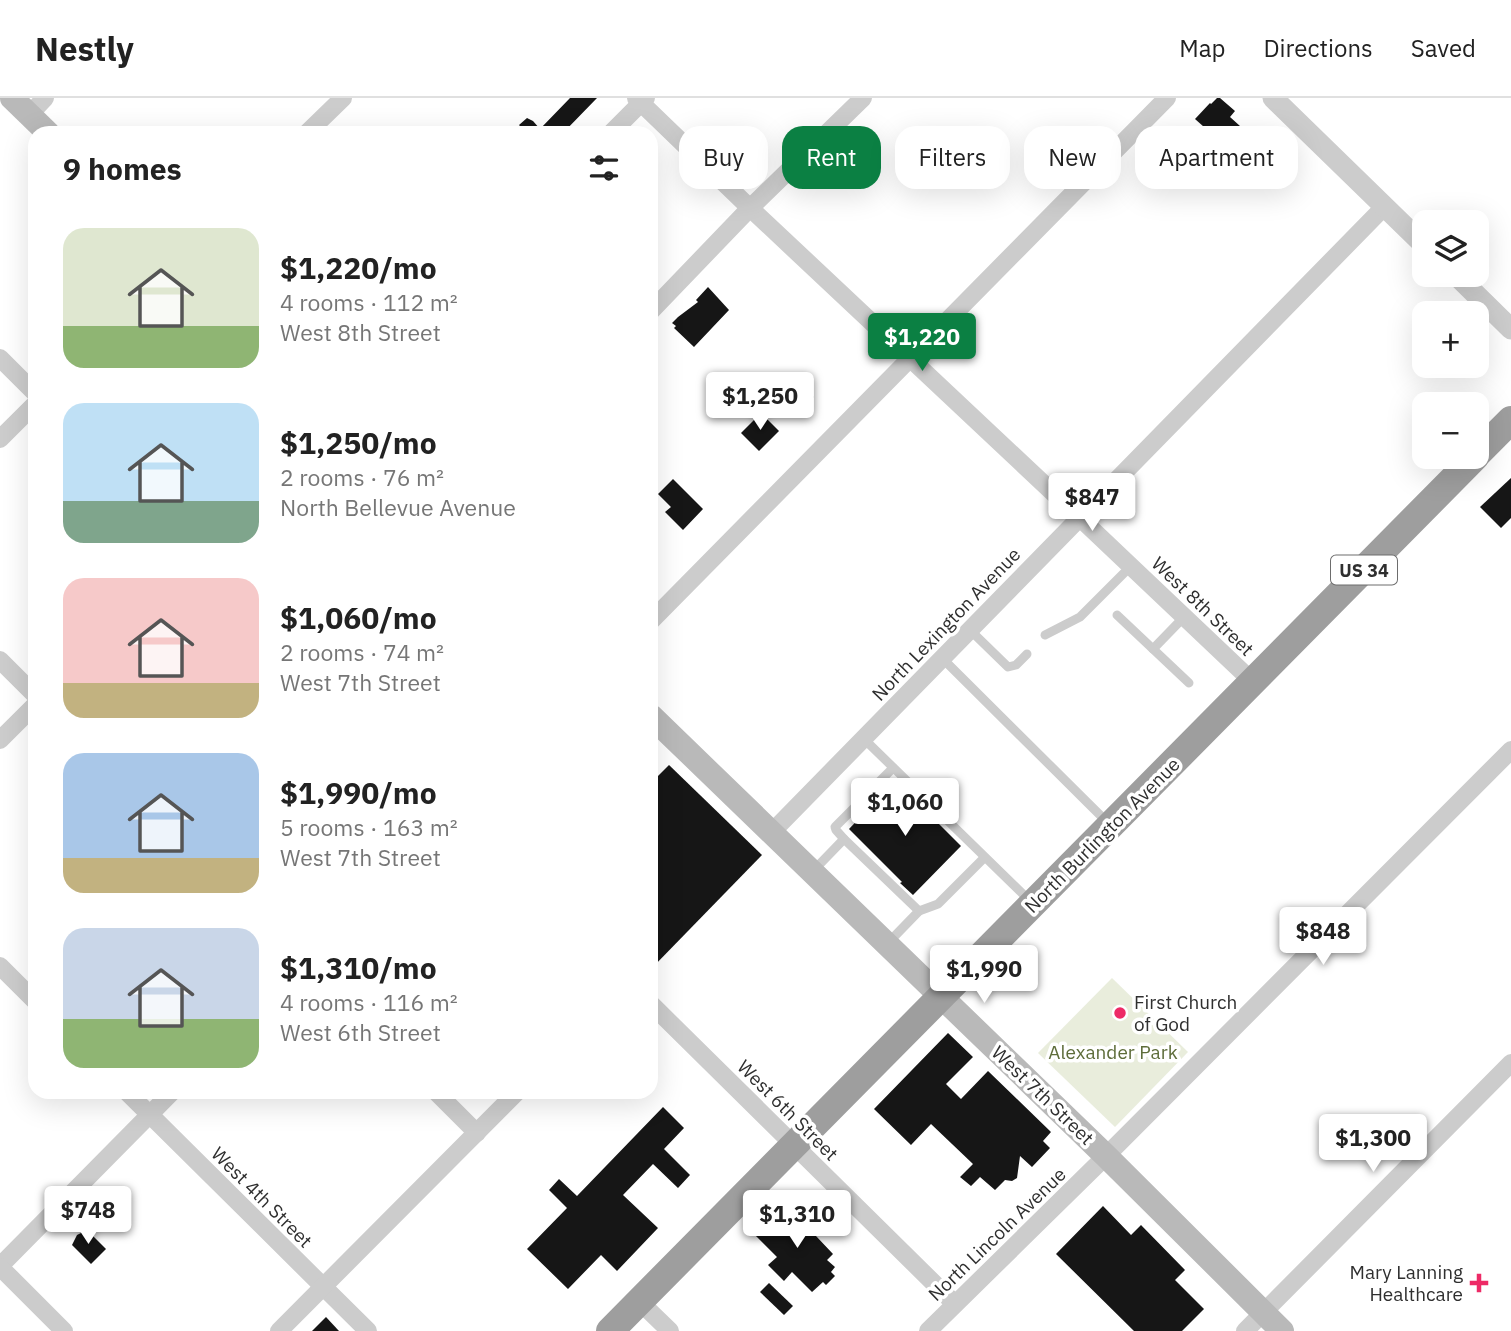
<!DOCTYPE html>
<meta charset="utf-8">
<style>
:root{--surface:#fff;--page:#f6f6f6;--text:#222;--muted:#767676;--line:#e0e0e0;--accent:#0b8043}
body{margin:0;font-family:"IBM Plex Sans",sans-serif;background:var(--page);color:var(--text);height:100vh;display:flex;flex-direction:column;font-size:26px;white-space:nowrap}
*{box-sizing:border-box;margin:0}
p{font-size:23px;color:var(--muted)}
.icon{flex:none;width:38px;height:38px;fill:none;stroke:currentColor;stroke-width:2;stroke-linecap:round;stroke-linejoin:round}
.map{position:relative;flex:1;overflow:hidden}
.drawer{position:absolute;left:28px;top:28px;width:630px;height:973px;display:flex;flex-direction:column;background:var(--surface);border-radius:21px;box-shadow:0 7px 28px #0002}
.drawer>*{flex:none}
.top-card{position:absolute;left:679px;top:28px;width:665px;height:63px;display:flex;gap:14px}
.controls{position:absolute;left:1412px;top:112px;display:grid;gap:14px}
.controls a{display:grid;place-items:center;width:77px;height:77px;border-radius:14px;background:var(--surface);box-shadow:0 7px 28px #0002;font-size:35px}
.price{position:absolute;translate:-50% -60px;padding:0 16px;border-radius:7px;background:#fff;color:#222;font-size:23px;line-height:46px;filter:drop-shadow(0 2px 4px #0008)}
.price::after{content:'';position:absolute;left:50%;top:42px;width:21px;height:16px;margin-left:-10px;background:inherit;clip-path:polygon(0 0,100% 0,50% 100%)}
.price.selected{background:var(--accent);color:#fff}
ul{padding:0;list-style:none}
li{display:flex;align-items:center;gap:21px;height:175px;padding:0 35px}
li span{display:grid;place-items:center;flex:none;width:196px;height:140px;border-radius:21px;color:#555}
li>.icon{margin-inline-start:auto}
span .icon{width:84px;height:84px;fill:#fffc;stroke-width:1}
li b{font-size:30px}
h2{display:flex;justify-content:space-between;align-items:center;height:84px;padding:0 35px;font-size:30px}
.pill{padding:0 24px;border-radius:21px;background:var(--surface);box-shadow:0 7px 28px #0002;font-size:24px;line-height:63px}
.pill.selected{background:var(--accent);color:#fff}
header{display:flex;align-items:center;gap:42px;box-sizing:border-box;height:98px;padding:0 35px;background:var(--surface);border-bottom:2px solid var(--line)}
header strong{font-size:33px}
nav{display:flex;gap:38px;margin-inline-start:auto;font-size:24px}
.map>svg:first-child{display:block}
.green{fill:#e9eddc}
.building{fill:#161616}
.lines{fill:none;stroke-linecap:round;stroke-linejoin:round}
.service{stroke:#ccc;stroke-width:9}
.minor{stroke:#ccc;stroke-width:18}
.tertiary{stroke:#ccc;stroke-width:21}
.secondary{stroke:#b9b9b9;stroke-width:24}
.trunk{stroke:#9e9e9e;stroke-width:28}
.poi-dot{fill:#ed2a66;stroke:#fff;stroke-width:2.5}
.labels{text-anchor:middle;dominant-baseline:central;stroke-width:7;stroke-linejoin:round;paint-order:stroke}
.shield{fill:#fff;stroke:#6d6d6d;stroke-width:2}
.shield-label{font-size:18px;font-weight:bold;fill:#2f2f2f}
.street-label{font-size:19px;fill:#2f2f2f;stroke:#fff}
.poi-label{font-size:19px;fill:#2f2f2f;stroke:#fff;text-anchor:start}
.park-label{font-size:19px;fill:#5e6d3a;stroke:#fff}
</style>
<header>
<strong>Nestly</strong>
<nav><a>Map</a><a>Directions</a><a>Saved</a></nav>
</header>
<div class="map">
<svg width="1511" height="1233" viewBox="0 0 1511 1233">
<rect width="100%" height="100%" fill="#fff"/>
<path class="green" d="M1112,880L1188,954L1115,1029L1038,955Z"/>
<g class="building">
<path d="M570,0H597L563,35H526L519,27L527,20L533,23L540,31Z"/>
<path d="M1217,0H1220L1235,13L1230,19L1240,28L1228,41L1217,32L1213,37L1195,21L1210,5L1211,6Z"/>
<path d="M708,189L729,212L694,249L674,230L676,228L672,225L678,219L698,204L696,202Z"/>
<path d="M796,280L814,299L794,317L776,299Z"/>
<path d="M761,315L779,333L759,353L741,335Z"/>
<path d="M1511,380V420L1501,430L1480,409Z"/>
<path d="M673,381L703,411L683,432L665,414L671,409L658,396Z"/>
<path d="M669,667L762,757L651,871V685Z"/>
<path d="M891,687H900L961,748L913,797L900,785L902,784L849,731Z"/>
<path d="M948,935L973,959L946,986L961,1001L988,973L1051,1034L1043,1043L1050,1050L1032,1069L1020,1058L1017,1080L1012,1083L1005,1082L995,1092L980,1079L971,1088L960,1079L973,1066L931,1026L911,1047L874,1011Z"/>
<path d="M663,1009L684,1030L664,1051L690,1077L678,1090L653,1066L623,1097L658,1130L617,1173L601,1157L568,1191L527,1151L567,1110L549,1092L559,1081L577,1098Z"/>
<path d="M783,1108L797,1122L799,1120L833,1156L827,1162L835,1169L831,1174L835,1178L826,1187L823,1184L812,1194L792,1174L784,1183L768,1167L777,1159L755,1137Z"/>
<path d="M1103,1108L1131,1137L1141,1127L1185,1172L1175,1182L1204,1211L1182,1233H1134L1056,1156Z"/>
<path d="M87,1132L106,1151L91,1166L72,1147L77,1137Z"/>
<path d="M769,1185L793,1208L784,1217L760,1194Z"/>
<path d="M326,1219L339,1233H312Z"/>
</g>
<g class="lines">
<g class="service">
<path d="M1117,517L1153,551L1184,519"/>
<path d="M970,532L1008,569L1016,567L1027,556"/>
<path d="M1045,537L1080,519L1131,468"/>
<path d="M1153,551L1189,585"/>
<path d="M942,560L1107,724"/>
<path d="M863,640L1030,803"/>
<path d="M873,690L893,670"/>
<path d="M844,741L836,732L835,729L863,701"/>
<path d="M814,772L844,741L919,813L888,845"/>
<path d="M919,813L938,806L984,760"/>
</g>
<g class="minor">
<path d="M636,0L750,110L1080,420L1253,584"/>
<path d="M29,17L45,0"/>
<path d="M307,35L343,0"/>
<path d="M611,35L646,0"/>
<path d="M651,213L750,110L863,0"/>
<path d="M0,260L35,295"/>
<path d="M0,341L35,306"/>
<path d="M651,523L1167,0"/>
<path d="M0,562L35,597"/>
<path d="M0,642L35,607"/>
<path d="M772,734L1385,108"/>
<path d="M0,868L35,903"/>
<path d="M651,906L955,1206"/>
<path d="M127,994L368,1233"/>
<path d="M436,994L477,1035"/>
<path d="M0,1168L172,994"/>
<path d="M0,1169L64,1233"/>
<path d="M639,1203L670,1233"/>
<path d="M279,1233L517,994"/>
<path d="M928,1233L1106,1058L1511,652"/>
<path d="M1245,1233L1511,965"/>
</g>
<g class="tertiary">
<path d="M1273,0L1424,147"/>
<path d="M1456,177L1511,231"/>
</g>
<g class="secondary">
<path d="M12,0L48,35"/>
<path d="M651,618L1106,1058L1282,1233"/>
</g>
<g class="trunk">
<path d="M1477,356L1511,322"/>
<path d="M610,1233L1475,359"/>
</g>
</g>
<g class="poi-dot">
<circle cx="1120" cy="915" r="7"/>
<path d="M1475.5 1174.5h7v7h7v7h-7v7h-7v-7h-7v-7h7z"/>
</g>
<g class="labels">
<rect class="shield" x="1331" y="457.5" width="66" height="29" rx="5"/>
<g class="shield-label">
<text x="1364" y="472">US 34</text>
</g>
<g class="street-label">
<text transform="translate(1203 508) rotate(44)">West 8th Street</text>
<text transform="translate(946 526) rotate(-46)">North Lexington Avenue</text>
<text transform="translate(1102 737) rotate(-45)">North Burlington Avenue</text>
<text transform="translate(1043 997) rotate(44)">West 7th Street</text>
<text transform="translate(788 1012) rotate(45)">West 6th Street</text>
<text transform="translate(262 1099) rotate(45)">West 4th Street</text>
<text transform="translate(997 1136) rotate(-44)">North Lincoln Avenue</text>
</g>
<g class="poi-label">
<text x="1134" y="904">First Church<tspan x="1134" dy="22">of God</tspan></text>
<text x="1463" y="1174" text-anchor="end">Mary Lanning<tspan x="1463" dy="22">Healthcare</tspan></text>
</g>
<g class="park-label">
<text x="1113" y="954">Alexander Park</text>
</g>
</g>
</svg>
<div class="controls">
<a><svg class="icon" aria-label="layers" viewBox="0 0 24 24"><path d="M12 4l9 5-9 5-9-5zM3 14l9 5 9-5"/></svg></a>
<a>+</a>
<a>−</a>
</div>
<b class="price selected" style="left:922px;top:275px">$1,220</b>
<b class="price" style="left:760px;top:334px">$1,250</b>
<b class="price" style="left:1092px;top:435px">$847</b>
<b class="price" style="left:905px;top:740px">$1,060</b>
<b class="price" style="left:1323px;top:869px">$848</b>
<b class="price" style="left:984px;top:907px">$1,990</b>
<b class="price" style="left:1373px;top:1076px">$1,300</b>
<b class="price" style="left:88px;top:1148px">$748</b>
<b class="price" style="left:797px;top:1152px">$1,310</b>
<div class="top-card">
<a class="pill">Buy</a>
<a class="pill selected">Rent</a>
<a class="pill">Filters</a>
<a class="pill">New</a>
<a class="pill">Apartment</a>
</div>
<section class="drawer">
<h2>9 homes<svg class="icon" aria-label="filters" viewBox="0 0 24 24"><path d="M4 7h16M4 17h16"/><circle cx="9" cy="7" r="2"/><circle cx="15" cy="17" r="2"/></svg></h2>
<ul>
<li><span style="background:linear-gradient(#dfe7d0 70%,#8fb573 0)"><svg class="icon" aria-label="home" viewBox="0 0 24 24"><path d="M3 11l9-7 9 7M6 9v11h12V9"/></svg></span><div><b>$1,220/mo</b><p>4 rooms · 112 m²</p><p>West 8th Street</p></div></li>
<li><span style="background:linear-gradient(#bfe0f5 70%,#7fa58c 0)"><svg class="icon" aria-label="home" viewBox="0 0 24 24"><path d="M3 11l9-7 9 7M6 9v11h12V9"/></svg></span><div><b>$1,250/mo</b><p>2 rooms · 76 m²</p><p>North Bellevue Avenue</p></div></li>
<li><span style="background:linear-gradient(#f6c9c9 75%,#c2b280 0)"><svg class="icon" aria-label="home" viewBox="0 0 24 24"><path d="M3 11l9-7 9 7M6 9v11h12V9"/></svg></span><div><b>$1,060/mo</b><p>2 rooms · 74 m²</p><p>West 7th Street</p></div></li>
<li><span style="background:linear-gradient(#a9c7e8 75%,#c2b280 0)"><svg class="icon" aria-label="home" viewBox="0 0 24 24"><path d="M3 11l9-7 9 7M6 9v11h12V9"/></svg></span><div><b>$1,990/mo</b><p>5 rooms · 163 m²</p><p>West 7th Street</p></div></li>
<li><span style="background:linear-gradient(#c9d6e8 65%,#8fb573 0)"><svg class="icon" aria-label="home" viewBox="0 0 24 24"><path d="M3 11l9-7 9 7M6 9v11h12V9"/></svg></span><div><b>$1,310/mo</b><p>4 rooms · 116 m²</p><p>West 6th Street</p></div></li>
</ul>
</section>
</div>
